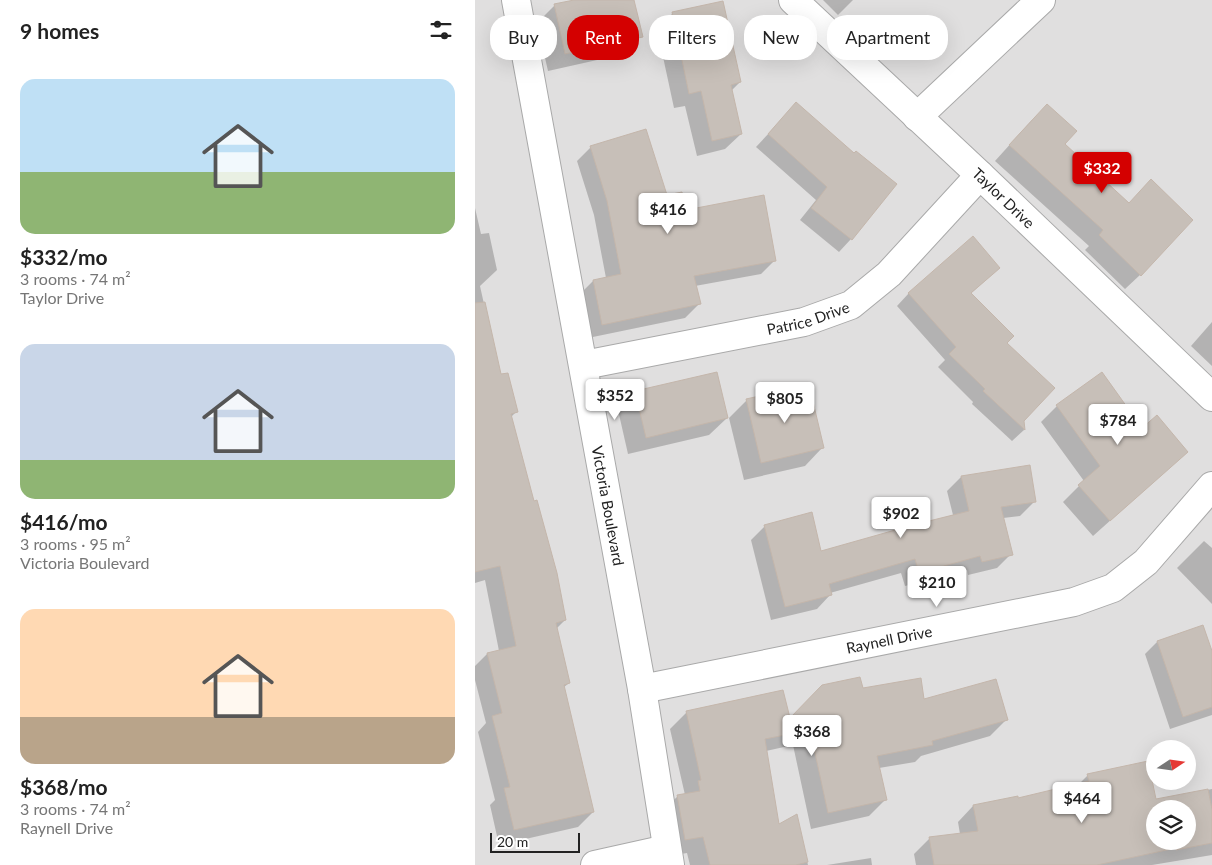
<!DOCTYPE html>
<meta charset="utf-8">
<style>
:root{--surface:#fff;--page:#f2f2f2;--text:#222;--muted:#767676;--accent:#d40000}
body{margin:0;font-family:Lato,sans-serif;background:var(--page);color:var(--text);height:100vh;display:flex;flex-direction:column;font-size:19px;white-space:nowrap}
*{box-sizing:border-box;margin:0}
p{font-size:16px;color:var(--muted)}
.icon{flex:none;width:28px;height:28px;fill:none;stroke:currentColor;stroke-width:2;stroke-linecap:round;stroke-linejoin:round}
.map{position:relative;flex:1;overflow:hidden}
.drawer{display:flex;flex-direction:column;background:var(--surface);width:475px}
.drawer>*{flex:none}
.banner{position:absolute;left:15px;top:15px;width:475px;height:45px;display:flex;gap:10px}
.needle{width:32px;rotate:77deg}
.fabs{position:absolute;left:671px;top:740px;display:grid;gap:10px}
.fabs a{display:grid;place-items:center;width:50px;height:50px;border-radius:50%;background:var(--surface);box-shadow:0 5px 20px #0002;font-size:25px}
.scale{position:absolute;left:15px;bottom:12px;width:90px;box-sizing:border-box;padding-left:5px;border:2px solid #222;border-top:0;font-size:14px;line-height:18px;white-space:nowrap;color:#222;-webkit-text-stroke:4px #fff;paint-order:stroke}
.price{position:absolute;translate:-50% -42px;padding:0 11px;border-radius:5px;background:#fff;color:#222;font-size:16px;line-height:32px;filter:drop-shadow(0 1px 2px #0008)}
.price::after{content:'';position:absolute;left:50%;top:30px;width:15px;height:11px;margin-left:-8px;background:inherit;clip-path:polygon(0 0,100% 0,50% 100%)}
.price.active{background:var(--accent);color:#fff}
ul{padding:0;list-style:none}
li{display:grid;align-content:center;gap:10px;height:265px;padding:0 20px}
li span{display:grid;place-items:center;height:155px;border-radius:15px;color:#555}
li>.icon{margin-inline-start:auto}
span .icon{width:90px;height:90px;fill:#fffc;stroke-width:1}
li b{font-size:21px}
h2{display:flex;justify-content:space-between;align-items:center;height:60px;padding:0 20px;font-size:21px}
.pill{padding:0 18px;border-radius:20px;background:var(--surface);box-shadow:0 5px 20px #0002;font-size:18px;line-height:45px}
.pill.active{background:var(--accent);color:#fff}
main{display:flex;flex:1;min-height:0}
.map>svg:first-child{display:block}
.residential{fill:#e0dfdf;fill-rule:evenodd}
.shadow{fill:#0003;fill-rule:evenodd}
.building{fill:#c7bfb8;stroke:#c4b6ab;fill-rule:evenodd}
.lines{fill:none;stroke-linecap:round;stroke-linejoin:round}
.minor-casing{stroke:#a9a9a9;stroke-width:30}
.minor{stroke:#fff;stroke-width:28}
.labels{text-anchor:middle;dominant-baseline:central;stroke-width:4.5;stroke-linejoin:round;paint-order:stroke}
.street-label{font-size:15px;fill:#222;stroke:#fff}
</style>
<main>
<section class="drawer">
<h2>9 homes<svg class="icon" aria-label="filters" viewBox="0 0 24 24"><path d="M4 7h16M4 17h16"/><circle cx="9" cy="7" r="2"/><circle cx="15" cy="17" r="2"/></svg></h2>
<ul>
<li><span style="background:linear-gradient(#bfe0f5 60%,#8fb573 0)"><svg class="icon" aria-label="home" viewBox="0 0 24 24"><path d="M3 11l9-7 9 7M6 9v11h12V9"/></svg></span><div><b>$332/mo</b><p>3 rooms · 74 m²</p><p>Taylor Drive</p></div></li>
<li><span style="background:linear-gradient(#c9d6e8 75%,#8fb573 0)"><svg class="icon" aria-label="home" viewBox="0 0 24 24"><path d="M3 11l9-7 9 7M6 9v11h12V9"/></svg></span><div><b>$416/mo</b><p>3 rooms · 95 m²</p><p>Victoria Boulevard</p></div></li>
<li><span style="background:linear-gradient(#ffd9b3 70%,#b9a48a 0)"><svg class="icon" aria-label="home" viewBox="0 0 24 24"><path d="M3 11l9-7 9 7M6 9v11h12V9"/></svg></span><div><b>$368/mo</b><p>3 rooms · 74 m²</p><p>Raynell Drive</p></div></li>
</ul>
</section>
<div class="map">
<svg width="737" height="865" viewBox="0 0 737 865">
<rect width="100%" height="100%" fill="#f2efe9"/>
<path class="residential" d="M0,0H737V865H0ZM680,749H712V781H680ZM680,809H712V841H680Z"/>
<g class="shadow">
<path d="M104,0H158L166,36L149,54L73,71L62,23L80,5Z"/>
<path d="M348,0H378L363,15Z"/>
<path d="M198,13L265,82L256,91L266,134L250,149L222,156L210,106L199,108L182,29Z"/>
<path d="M321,104L379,155L420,184L376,239L364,252L325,220L341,200L281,147Z"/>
<path d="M557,120L589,144L665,275L650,289L610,250L614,246L520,161Z"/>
<path d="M116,147L191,196L210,211L300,260L286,274L220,286L224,304L210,318L113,338L104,295L118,281L131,278L119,215L102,161Z"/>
<path d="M0,208L6,234L14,233L22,270L5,286L25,376L41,412L35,418L90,620L81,629L94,683L88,688L118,812L103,827L24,845L15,805L20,800L3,732L11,723L0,680V666L12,654L24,651L10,580L0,583Z"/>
<path d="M524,268L495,294L530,343L549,430L537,441L497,404L498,402L463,367L470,360L422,306L434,293Z"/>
<path d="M737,322V366L716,346Z"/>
<path d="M241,373L252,418L234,435L153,454L143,410L160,392Z"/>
<path d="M272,400L347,448L330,466L269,480L254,418Z"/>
<path d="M582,406L695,467L618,536L588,502L609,481L566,422Z"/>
<path d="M486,477L559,502L545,516L528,518L536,554L522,568L493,575L492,570L430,586L426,573L355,593L356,594L342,609L296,620L276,540L290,526L345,553L478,515L472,491Z"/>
<path d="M729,541L737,548V604L702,568Z"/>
<path d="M682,642L737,655V715L695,729L670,654Z"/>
<path d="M387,690L448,701L531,720L515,736L446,756L440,762L404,768L410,800L394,816L336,829L318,745L291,751L303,826L321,816L333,865H215L212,853L194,856L186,812L203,796L210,795L195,729L212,712L314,721Z"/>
<path d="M613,775L680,800L737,789V855L677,865H441L439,854L455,838L485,834L483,822L498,806L543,800L603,785ZM680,809H712V841H680Z"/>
<path d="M396,858L397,865H352Z"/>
</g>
<g class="building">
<path d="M99,0H159L168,37L90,54L79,4Z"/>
<path d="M248,1L266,82L256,85L267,134L237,141L226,91L214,94L197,12Z"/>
<path d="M321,102L379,153L381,151L422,184L377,240L336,208L352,187L293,134Z"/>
<path d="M572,104L602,131L590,144L654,203L676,179L718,220L666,276L624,235L628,230L534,145Z"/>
<path d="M171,129L192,195L207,192L211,210L289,195L301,261L219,276L226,304L127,325L118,280L146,274L132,201L115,146Z"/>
<path d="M498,236L525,268L496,293L539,336L532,343L580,388L549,421L550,430L508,391L510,389L474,354L481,347L433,293Z"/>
<path d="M10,302L26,374L33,373L43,412L36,414L59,501L62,500L82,573L91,620L81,623L95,683L89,685L119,812L39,830L29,788L35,787L17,716L27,713L12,653L41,646L25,566L0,572V303Z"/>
<path d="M242,372L253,418L171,438L160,391Z"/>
<path d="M627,372L667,428L682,415L713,452L635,521L603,485L625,466L581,405Z"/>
<path d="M334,385L349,448L286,463L271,399Z"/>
<path d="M555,465L561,502L526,507L538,555L507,562L505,556L444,573L440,559L354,584L357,595L310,607L289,525L337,512L346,551L438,525L494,511L486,476Z"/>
<path d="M728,625L737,651V707L708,717L682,641Z"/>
<path d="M385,677L388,688L446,678L449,699L521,679L533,720L457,741L458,745L402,756L412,800L353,813L335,730L290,739L304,824L322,814L333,862L321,865H235L228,837L210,840L202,795L225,791L223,781L226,780L211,711L308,690L315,718L347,685Z"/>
<path d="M673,761L681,799L733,789L737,809V843L701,850V848L622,865H459L454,837L503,831L498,805L543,796V798L614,781L612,774ZM680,809H712V841H680Z"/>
</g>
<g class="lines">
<defs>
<g id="minor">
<path id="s1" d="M41,0L167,689L195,865"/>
<path id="s2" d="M318,0L505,175L737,397"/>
<path d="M442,117L566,0"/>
<path id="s3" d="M109,365L329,322L376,305L414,274L505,175"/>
<path id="s4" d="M167,689L599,602L638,588L671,562L737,486"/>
<path d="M120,865L192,849"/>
</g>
</defs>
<use href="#minor" class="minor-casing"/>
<use href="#minor" class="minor"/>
</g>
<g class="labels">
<g class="street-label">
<text stroke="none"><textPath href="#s2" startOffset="289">Taylor Drive</textPath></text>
<text stroke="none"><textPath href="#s3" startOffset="229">Patrice Drive</textPath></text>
<text stroke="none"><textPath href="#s1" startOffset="514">Victoria Boulevard</textPath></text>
<text stroke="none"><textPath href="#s4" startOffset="252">Raynell Drive</textPath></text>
</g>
</g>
</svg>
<div class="fabs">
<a><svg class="needle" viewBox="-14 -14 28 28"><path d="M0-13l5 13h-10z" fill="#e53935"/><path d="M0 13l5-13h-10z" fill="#767676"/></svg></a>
<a><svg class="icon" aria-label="layers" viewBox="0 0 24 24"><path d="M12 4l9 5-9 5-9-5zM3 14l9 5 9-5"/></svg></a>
</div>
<div class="scale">20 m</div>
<b class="price active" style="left:627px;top:194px">$332</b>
<b class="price" style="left:193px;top:235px">$416</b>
<b class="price" style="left:140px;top:421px">$352</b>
<b class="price" style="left:310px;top:424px">$805</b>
<b class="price" style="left:643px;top:446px">$784</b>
<b class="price" style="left:426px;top:539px">$902</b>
<b class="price" style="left:462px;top:608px">$210</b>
<b class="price" style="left:337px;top:757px">$368</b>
<b class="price" style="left:607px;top:824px">$464</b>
<div class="banner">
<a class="pill">Buy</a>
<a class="pill active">Rent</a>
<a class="pill">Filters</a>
<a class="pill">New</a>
<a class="pill">Apartment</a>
</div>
</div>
</main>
